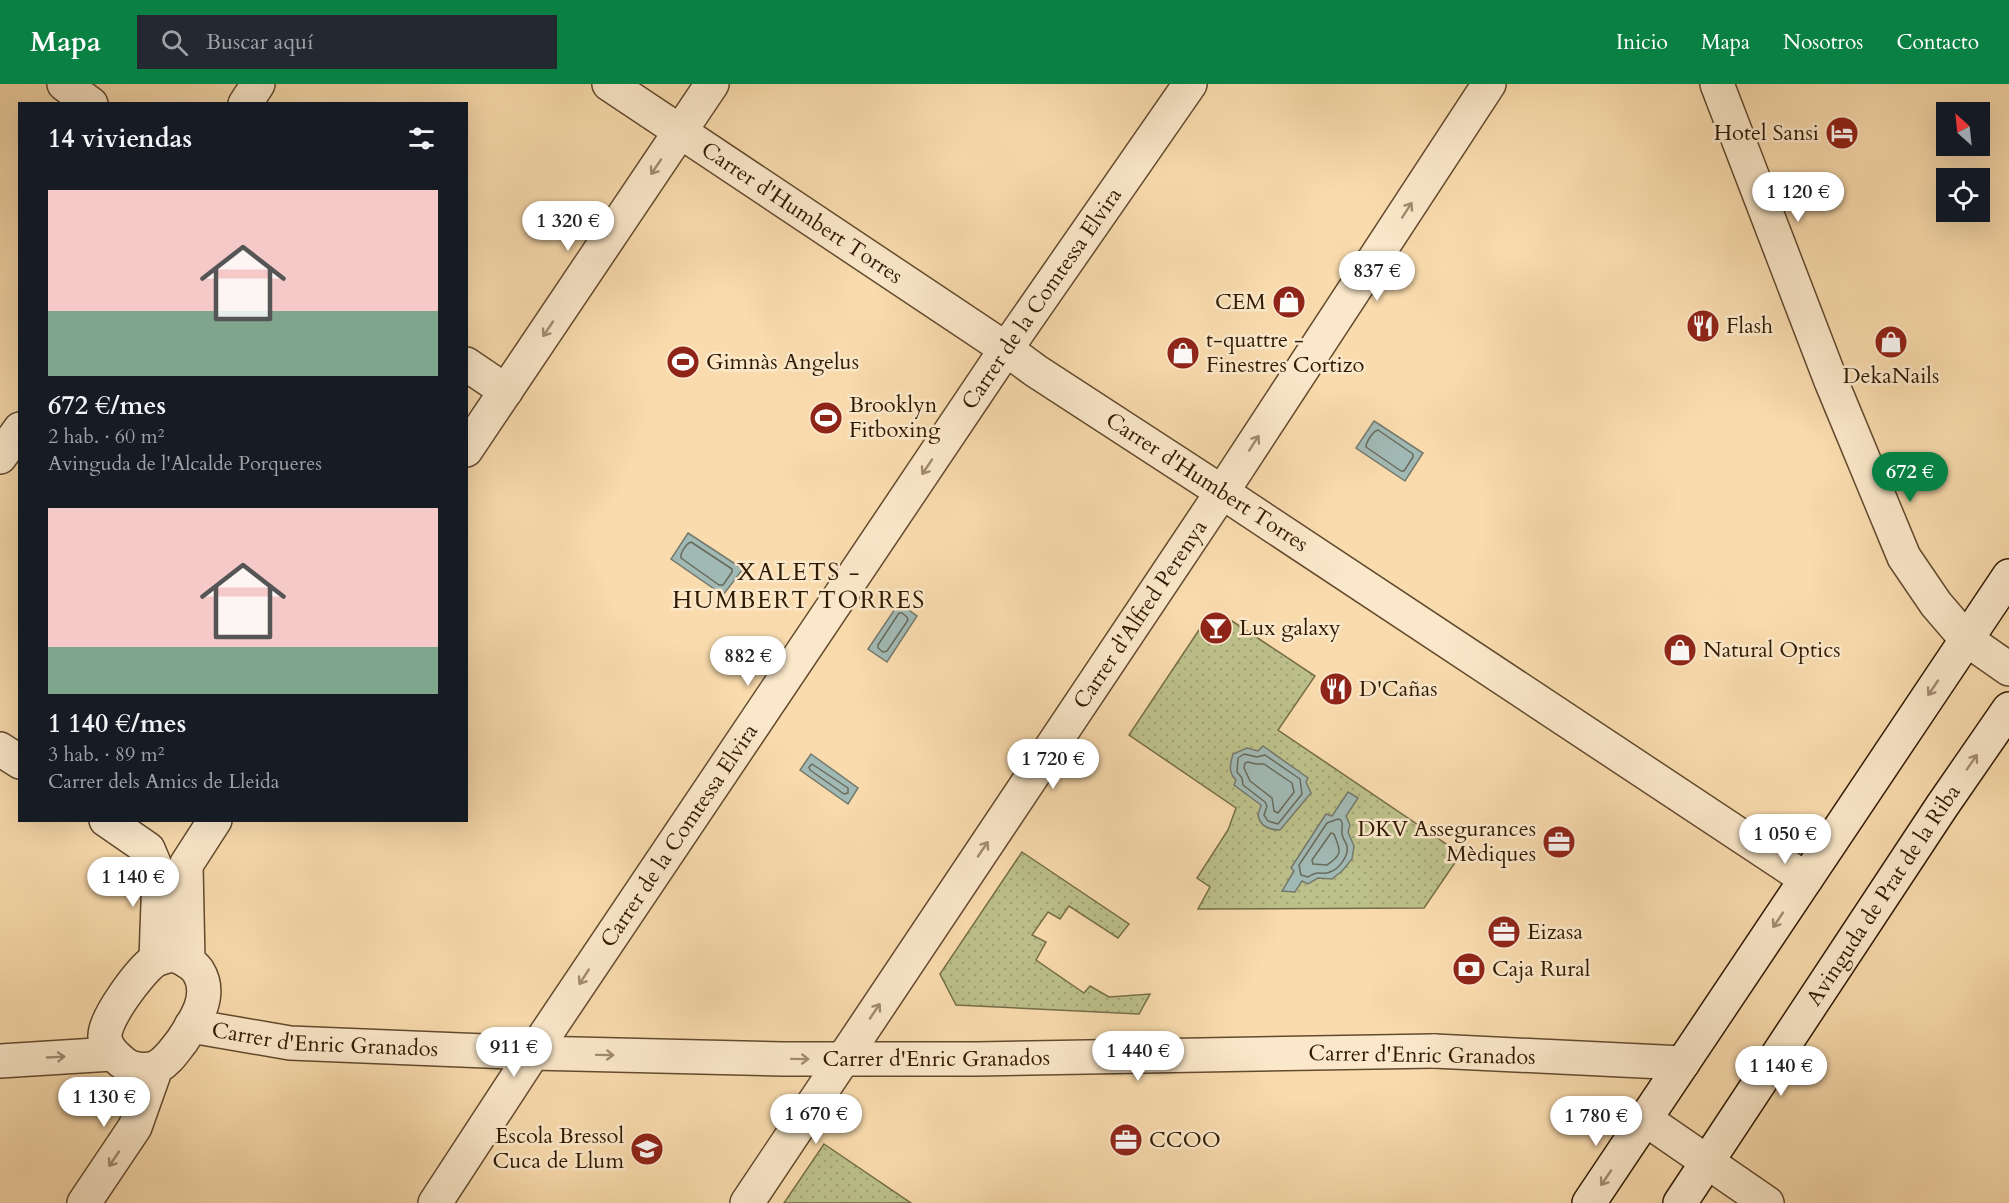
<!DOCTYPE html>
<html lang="es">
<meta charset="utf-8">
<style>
:root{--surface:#171b24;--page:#242831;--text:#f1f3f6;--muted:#9ea1a6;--accent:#0b8043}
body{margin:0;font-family:Cardo,serif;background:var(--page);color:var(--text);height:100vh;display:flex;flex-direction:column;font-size:22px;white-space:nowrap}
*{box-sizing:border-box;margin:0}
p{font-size:20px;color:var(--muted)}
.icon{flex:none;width:33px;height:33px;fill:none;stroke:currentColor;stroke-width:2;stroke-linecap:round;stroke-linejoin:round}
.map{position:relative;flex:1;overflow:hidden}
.drawer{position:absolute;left:18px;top:18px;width:450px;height:720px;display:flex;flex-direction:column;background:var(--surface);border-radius:0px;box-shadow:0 6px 24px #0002}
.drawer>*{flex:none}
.needle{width:39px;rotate:333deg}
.buttons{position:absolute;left:1936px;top:18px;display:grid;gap:12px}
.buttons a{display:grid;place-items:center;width:54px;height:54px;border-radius:0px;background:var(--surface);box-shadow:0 6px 24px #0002;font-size:30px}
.price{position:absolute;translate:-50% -51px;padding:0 14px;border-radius:21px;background:#fff;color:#222;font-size:20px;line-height:39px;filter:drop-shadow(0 2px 3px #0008)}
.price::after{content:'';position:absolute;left:50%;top:36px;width:18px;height:14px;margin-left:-9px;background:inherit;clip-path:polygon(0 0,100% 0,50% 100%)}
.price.current{background:var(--accent);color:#fff}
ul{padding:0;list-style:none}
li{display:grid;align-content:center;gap:12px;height:318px;padding:0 30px}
li span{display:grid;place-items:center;height:186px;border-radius:0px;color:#555}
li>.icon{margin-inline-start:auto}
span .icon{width:108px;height:108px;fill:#fffc;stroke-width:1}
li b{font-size:26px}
h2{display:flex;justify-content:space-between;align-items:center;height:72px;padding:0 30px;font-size:26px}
header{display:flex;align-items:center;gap:36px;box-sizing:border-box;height:84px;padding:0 30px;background:var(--accent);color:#fff}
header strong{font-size:28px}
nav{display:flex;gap:33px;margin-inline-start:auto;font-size:21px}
.search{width:420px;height:54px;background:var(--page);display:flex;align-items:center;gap:15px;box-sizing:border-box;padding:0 21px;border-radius:0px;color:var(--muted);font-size:22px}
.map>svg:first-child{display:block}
.grass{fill:url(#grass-dots);stroke:#766d46;stroke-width:1.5}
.water{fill:#a1b9b4;stroke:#74796d;stroke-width:1.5}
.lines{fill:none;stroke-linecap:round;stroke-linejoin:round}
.shore{stroke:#686a5b;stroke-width:1.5}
.pedestrian-casing{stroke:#624a2d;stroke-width:36}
.minor-casing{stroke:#624a2d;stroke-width:36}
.secondary-casing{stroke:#301a02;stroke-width:36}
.pedestrian{stroke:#fbe8ca;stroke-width:33}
.minor{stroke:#fbe8ca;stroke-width:33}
.secondary{stroke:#fbe8ca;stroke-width:33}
.oneway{stroke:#a08b70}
.labels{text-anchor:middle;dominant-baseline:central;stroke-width:5;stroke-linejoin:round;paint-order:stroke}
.poi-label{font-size:22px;fill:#301a02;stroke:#fbe8ca;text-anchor:start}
.street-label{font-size:22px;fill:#301a02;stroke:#fbe8ca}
.neighbourhood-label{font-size:24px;letter-spacing:1.5px;fill:#301a02;stroke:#fbe8ca}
</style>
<header>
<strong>Mapa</strong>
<div class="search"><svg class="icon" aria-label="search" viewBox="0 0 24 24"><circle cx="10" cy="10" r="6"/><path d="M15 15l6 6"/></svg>Buscar aquí</div>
<nav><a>Inicio</a><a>Mapa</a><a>Nosotros</a><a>Contacto</a></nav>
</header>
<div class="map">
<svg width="2009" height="1119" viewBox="0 0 2009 1119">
<defs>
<pattern id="grass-dots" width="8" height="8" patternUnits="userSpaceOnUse" patternTransform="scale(1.5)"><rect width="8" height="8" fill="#bcc08a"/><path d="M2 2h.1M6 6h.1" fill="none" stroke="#a2a475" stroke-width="1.8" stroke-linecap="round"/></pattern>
</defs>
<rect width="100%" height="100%" fill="#f9dbad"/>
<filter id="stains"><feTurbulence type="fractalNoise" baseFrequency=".00333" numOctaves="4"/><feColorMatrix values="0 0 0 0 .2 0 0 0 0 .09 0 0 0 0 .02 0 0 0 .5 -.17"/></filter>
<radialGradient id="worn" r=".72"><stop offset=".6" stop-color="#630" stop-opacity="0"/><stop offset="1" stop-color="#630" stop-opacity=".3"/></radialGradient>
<g class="grass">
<path d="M1232,537L1315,592L1278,646L1461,770L1424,824L1198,825L1210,803L1197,794L1228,746L1236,724L1129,651L1201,543Z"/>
<path d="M1022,768L1129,840L1118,854L1069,822L1060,835L1048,828L1032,851L1046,858L1036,876L1084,909L1090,902L1109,913L1150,910L1139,930L956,921L940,890Z"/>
<path d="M824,1060L911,1119H784Z"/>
</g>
<g class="water">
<path d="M1374,337L1423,369L1405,397L1356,364Z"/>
<path d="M688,449L743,485L723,511L671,475Z"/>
<path d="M899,519L917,532L887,578L868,565Z"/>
<path d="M1263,662L1308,694L1306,698L1311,709L1280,746C1269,746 1260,742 1258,731L1261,721L1234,701L1236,696C1228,688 1230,680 1233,670L1247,664L1258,667Z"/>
<path d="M811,670L858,704L848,720L800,686Z"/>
<path d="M1348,708L1358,714L1346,732L1350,741L1348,748L1354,762L1352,775L1342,787L1332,795L1318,794L1308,800L1302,797L1295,808L1282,807L1294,787L1291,784L1326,730L1332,732Z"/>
</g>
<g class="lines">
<g class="shore">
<path d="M1378,346L1413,370V373L1404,387H1401L1366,363C1366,358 1373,347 1378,346Z"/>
<path d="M691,458L732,485V488L723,501H719L681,474C680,469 686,460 691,458Z"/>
<path d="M899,529H902L907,533L908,536L887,567L883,568L878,564V561Z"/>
<path d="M1244,670L1257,673L1265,671L1300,695L1302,710L1278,740L1268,737L1264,731L1267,722L1265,718L1243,701L1242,694L1237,688L1238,674Z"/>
<path d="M1248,678L1256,680H1264L1292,699L1294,708L1278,729L1274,727L1272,714L1250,697L1244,684L1245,679Z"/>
<path d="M812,680L848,704V709L844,710L810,686L809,683Z"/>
<path d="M1338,735L1341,736C1344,742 1341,743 1342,749C1342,754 1346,758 1347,762C1349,772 1339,785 1330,788C1321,792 1320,785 1308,793L1301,791L1299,781L1327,739Z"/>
<path d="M1331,749L1334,750C1340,766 1344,770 1327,781L1313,780L1312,776Z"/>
</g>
<defs>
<g id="pedestrian">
<path d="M1222,408L1806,795"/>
<path d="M1434,967L1683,979"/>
<path d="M435,1119L533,969"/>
</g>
<g id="minor">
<path d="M64,0L91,20"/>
<path id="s1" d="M609,0L1006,265L1036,287L1222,408"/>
<path d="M1717,0L1831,297L1904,473L1936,520L1966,555L2009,585"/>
<path d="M245,20L258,0"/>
<path d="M466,280L506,307"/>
<path d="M466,366L712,0"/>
<path d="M0,373L20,345"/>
<path d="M0,665L20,678"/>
<path d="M106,736L148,765L159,791L156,875"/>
<path d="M171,871C182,873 191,878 198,887C213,911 196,936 182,957C174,967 168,977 157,983C148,987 134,986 126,981C117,974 106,965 105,953C103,936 140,887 154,877C159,874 165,873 171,871Z"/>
<path d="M188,878L186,781L215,736"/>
<path id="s2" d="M191,942L290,959L533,969L783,975H977L1434,967"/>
<path id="s3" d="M533,969L1006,265L1190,0"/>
<path d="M0,977L112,970"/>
<path d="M1645,1035L1767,1119"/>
<path d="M84,1119L135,1043L156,984"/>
<path id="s4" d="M747,1119L1222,408L1489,0"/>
</g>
<g id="secondary">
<path d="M1589,1119L2009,492"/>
<path id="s5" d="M1680,1119L1942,722L2009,625"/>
</g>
</defs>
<use href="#pedestrian" class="pedestrian-casing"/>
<use href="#minor" class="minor-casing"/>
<use href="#secondary" class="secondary-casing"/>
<use href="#pedestrian" class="pedestrian"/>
<use href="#minor" class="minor"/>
<use href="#secondary" class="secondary"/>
</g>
<defs><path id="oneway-shaft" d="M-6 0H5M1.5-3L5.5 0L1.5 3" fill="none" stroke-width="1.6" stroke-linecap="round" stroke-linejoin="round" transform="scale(1.5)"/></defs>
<g class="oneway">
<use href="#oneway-shaft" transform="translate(656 83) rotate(124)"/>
<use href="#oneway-shaft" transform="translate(1407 126) rotate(-57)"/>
<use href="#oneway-shaft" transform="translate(548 245) rotate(124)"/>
<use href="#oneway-shaft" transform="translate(1254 359) rotate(-57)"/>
<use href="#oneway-shaft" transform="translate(927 383) rotate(124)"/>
<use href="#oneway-shaft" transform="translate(1933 604) rotate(124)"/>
<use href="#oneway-shaft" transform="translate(1972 678) rotate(-55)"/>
<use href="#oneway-shaft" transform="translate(983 765) rotate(-56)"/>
<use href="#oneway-shaft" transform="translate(1778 836) rotate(124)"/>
<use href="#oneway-shaft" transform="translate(584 893) rotate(123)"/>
<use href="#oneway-shaft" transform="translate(875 927) rotate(-56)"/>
<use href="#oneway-shaft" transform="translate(605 971) rotate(1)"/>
<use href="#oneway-shaft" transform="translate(56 973) rotate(-3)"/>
<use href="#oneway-shaft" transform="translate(800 975) rotate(1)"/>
<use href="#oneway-shaft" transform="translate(114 1075) rotate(124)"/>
<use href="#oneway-shaft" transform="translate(1606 1094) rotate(124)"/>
</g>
<defs>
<symbol id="hotel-disc" viewBox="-11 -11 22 22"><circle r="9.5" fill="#8f2418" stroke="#fbe8ca"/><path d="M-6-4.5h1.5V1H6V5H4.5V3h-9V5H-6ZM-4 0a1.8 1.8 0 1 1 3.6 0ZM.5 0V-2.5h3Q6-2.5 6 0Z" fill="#fff"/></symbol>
<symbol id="shop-disc" viewBox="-11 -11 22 22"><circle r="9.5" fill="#8f2418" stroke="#fbe8ca"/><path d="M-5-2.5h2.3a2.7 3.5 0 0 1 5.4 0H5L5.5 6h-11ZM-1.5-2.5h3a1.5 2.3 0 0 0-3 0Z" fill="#fff"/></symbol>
<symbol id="restaurant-disc" viewBox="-11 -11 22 22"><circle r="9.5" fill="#8f2418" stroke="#fbe8ca"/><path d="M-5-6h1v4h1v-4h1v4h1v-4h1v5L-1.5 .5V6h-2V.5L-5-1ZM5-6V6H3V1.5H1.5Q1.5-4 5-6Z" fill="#fff"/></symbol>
<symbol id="stadium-disc" viewBox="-11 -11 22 22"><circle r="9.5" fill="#8f2418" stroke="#fbe8ca"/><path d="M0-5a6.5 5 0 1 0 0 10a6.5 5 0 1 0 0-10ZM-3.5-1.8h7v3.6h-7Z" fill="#fff"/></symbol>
<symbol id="bar-disc" viewBox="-11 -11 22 22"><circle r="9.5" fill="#8f2418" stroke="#fbe8ca"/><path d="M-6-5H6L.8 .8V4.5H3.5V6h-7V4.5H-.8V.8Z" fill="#fff"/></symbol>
<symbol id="office-disc" viewBox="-11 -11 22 22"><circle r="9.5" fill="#8f2418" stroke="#fbe8ca"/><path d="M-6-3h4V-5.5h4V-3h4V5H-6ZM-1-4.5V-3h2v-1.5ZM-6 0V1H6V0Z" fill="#fff"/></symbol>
<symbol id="bank-disc" viewBox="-11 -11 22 22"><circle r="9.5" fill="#8f2418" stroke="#fbe8ca"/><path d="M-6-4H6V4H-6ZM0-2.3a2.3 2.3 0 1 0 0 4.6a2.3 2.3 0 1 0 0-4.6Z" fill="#fff"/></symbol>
<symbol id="school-disc" viewBox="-11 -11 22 22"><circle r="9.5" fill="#8f2418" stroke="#fbe8ca"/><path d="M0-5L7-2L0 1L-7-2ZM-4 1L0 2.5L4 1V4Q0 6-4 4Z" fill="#fff"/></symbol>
</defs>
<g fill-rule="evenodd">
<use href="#hotel-disc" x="1823" y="30" width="38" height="38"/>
<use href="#shop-disc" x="1270" y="199" width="38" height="38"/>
<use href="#restaurant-disc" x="1684" y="223" width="38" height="38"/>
<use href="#shop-disc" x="1872" y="239" width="38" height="38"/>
<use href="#shop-disc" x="1164" y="250" width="38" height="38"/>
<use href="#stadium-disc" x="664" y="259" width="38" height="38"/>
<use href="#stadium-disc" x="807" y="315" width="38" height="38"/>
<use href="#bar-disc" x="1197" y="525" width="38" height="38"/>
<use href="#shop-disc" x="1661" y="547" width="38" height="38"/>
<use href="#restaurant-disc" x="1317" y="586" width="38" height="38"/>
<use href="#office-disc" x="1540" y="739" width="38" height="38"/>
<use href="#office-disc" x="1485" y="829" width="38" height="38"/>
<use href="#bank-disc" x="1450" y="866" width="38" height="38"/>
<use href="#office-disc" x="1107" y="1037" width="38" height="38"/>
<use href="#school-disc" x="628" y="1046" width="38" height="38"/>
</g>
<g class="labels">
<g class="poi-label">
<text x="1819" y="49" text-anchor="end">Hotel Sansi</text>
<text x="1266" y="218" text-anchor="end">CEM</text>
<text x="1726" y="242">Flash</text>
<text x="1206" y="256">t-quattre -<tspan x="1206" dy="25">Finestres Cortizo</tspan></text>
<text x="706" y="278">Gimnàs Angelus</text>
<text x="1891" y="292" text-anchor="middle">DekaNails</text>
<text x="849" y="321">Brooklyn<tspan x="849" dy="25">Fitboxing</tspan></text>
<text x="1239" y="544">Lux galaxy</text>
<text x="1703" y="566">Natural Optics</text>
<text x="1359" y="605">D'Cañas</text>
<text x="1536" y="745" text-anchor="end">DKV Assegurances<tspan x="1536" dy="25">Mèdiques</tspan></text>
<text x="1527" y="848">Eizasa</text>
<text x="1492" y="885">Caja Rural</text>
<text x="624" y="1052" text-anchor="end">Escola Bressol<tspan x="624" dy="25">Cuca de Llum</tspan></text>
<text x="1149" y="1056">CCOO</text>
</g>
<g class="street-label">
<text stroke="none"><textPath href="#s1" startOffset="232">Carrer d'Humbert Torres</textPath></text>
<text stroke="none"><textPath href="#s3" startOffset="910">Carrer de la Comtessa Elvira</textPath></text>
<text transform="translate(1207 398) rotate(33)">Carrer d'Humbert Torres</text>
<text stroke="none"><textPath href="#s4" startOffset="708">Carrer d'Alfred Perenya</textPath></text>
<text stroke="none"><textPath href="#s3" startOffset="262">Carrer de la Comtessa Elvira</textPath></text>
<text stroke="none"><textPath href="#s5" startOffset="369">Avinguda de Prat de la Riba</textPath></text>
<text stroke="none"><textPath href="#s2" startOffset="135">Carrer d'Enric Granados</textPath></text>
<text transform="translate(1422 971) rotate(1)">Carrer d'Enric Granados</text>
<text stroke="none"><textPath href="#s2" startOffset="747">Carrer d'Enric Granados</textPath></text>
</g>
<g class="neighbourhood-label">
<text x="799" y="488">XALETS -<tspan x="799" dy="28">HUMBERT TORRES</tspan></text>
</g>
</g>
<rect width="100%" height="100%" filter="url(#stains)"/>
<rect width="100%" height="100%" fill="url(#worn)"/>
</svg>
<div class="buttons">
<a><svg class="needle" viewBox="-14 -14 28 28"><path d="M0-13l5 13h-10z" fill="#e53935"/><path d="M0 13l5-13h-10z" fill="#9ea1a6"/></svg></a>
<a><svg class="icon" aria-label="locate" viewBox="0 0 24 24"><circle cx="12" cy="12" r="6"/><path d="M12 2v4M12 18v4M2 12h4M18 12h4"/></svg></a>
</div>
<b class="price" style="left:1798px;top:139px">1 120 €</b>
<b class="price" style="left:568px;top:168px">1 320 €</b>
<b class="price" style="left:1377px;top:218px">837 €</b>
<b class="price current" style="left:1910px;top:419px">672 €</b>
<b class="price" style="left:748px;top:603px">882 €</b>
<b class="price" style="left:1053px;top:706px">1 720 €</b>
<b class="price" style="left:1785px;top:781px">1 050 €</b>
<b class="price" style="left:133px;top:824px">1 140 €</b>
<b class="price" style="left:514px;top:994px">911 €</b>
<b class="price" style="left:1138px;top:998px">1 440 €</b>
<b class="price" style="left:1781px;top:1013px">1 140 €</b>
<b class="price" style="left:104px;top:1044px">1 130 €</b>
<b class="price" style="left:816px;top:1061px">1 670 €</b>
<b class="price" style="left:1596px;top:1063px">1 780 €</b>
<section class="drawer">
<h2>14 viviendas<svg class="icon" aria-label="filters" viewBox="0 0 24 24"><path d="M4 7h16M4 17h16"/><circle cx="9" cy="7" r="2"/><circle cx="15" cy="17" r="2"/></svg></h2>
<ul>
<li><span style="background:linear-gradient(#f6c9c9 65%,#7fa58c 0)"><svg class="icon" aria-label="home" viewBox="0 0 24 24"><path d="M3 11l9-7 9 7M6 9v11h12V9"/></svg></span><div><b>672 €/mes</b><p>2 hab. · 60 m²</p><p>Avinguda de l'Alcalde Porqueres</p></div></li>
<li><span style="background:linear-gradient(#f6c9c9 75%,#7fa58c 0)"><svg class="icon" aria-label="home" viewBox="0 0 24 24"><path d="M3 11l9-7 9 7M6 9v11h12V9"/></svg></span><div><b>1 140 €/mes</b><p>3 hab. · 89 m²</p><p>Carrer dels Amics de Lleida</p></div></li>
</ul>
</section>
</div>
